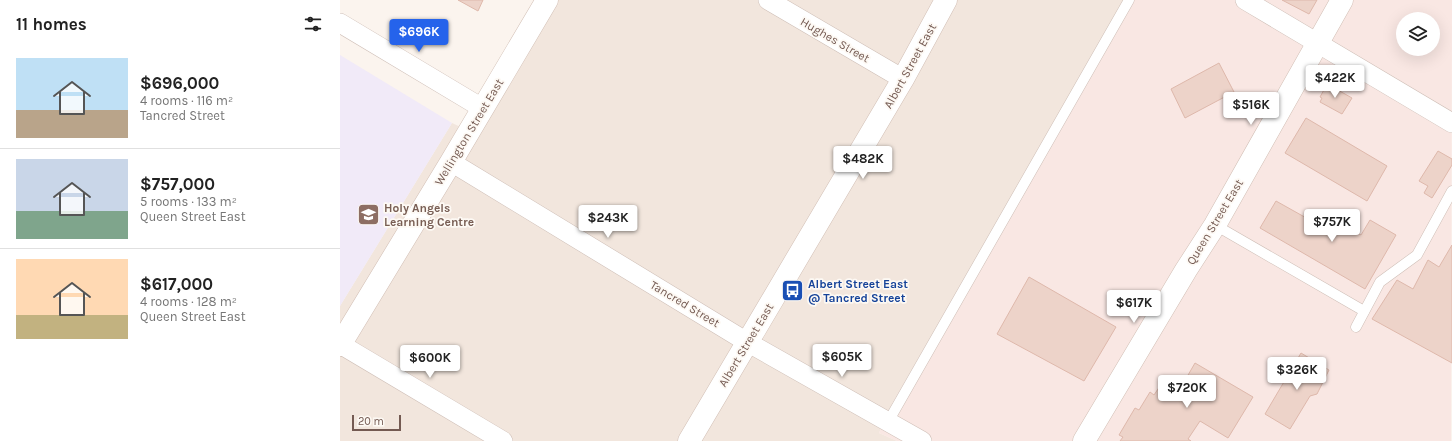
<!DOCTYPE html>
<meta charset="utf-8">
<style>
:root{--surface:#fff;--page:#f2f2f2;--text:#222;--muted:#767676;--line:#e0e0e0;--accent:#2563eb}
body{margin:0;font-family:Karla,sans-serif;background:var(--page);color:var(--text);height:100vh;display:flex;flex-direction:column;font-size:15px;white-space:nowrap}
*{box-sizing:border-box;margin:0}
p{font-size:13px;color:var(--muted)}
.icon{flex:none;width:22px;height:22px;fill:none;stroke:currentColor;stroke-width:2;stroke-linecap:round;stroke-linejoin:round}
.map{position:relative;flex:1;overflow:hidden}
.sheet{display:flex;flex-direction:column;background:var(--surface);width:340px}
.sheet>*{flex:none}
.tools{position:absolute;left:1056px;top:12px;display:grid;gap:8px}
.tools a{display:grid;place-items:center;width:44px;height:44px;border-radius:50%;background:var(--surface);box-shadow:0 4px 16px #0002;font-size:20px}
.scale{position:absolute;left:12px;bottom:10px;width:49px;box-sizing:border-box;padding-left:4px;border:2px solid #745a52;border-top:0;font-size:11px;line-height:14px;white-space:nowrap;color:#745a52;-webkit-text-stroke:3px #fdf9f4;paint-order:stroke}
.price{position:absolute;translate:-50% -34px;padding:0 9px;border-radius:4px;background:#fff;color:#222;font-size:13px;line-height:26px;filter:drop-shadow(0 1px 2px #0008)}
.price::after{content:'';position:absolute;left:50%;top:24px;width:12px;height:9px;margin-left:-6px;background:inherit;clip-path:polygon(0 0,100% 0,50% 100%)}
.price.on{background:var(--accent);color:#fff}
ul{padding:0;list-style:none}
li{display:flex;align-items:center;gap:12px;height:100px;padding:0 16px}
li+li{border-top:1px solid var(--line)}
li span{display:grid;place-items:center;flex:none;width:112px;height:80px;border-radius:0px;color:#555}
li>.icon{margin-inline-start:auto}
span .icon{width:48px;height:48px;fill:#fffc;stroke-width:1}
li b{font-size:17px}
h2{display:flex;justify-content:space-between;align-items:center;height:48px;padding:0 16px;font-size:17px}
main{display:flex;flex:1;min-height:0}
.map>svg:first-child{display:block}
.residential{fill:#f2e6dd}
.commercial{fill:#f9e7e3;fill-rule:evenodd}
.education{fill:#f1eaf8}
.building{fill:#edd3c9;stroke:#deb8ab}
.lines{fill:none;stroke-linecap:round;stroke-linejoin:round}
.service-casing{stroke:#cebeb6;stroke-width:11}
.minor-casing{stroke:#cebeb6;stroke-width:20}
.secondary-casing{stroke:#d1beb4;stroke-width:23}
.service{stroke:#fff;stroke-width:10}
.minor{stroke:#fff;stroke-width:19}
.secondary{stroke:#fff;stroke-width:22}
.labels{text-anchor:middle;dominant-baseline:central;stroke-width:3.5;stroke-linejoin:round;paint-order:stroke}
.street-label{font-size:12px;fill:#745a52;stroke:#fdf9f4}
.education-label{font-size:12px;font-weight:bold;fill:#785e54;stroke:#fdf9f4;text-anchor:start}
.transit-label{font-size:12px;font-weight:bold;fill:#164399;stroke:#fdf9f4;text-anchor:start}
</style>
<main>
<section class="sheet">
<h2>11 homes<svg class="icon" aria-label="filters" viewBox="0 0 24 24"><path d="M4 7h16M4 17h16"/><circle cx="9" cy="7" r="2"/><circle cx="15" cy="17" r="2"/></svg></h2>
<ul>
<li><span style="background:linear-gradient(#bfe0f5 65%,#b9a48a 0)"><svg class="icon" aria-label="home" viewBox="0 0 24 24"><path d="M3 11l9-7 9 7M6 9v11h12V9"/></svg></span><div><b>$696,000</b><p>4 rooms · 116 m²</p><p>Tancred Street</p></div></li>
<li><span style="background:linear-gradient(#c9d6e8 65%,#7fa58c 0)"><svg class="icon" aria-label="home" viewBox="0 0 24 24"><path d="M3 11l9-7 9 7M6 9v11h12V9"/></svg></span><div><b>$757,000</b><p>5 rooms · 133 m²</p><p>Queen Street East</p></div></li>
<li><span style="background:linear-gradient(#ffd9b3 70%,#c2b280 0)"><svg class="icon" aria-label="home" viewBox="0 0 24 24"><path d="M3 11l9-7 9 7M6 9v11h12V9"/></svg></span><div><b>$617,000</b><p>4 rooms · 128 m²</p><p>Queen Street East</p></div></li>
</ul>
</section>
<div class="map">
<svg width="1112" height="441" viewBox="0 0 1112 441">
<rect width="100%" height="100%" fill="#fbf4ee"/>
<path class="residential" d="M217,0H787L553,402L539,433L557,441H0V306L112,123L136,134Z"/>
<path class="commercial" d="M787,0H1112L1111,441H557L539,433L553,402ZM1063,19H1093V49H1063Z"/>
<path class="education" d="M0,55L112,123L0,306Z"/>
<g class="building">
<path d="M118,0H143L138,11Z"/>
<path d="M942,0H977L969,14Z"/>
<path d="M879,63L894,92L845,118L831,89Z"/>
<path d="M989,85L1012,98L1002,114L980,102L982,98L980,97L985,88L987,89Z"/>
<path d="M966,118L1047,166L1027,201L945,153Z"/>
<path d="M1098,151L1112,159V165L1092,198L1084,193L1088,186L1079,181Z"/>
<path d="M936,201L986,229L992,218L1021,235L1030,220L1056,235L1025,289L920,228Z"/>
<path d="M1112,245V363L1032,319L1057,280L1073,289L1088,260L1099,267Z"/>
<path d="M689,277L776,327L744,381L657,334Z"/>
<path d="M961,353L989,370L977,394L970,396L950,429L925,414Z"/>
<path d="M855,363L913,397L888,438L860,421L848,439L851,441H780L783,437L779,435L795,408L799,410L810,392L814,395L824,380L840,389Z"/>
</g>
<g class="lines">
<defs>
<g id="service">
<path d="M875,225L1024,311"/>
<path d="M1016,327L1040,282L1077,255L1112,191"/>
<path d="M548,422L789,0"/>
</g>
<g id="minor">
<path d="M428,0L563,79"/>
<path d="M905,0L1112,123"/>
<path d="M0,23L142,108"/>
<path d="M111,162L407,342L582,441"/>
<path d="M0,344L163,441"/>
</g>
<g id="secondary">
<path d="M0,345L111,162L207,0"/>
<path d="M349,441L563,79L606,0"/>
<path d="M744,441L846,270L875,225L1002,0"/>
</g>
</defs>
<use href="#service" class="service-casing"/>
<use href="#minor" class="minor-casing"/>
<use href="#secondary" class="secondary-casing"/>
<use href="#service" class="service"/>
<use href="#minor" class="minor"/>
<use href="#secondary" class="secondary"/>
</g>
<defs>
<symbol id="school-square" viewBox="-11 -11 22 22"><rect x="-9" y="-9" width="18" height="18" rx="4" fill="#8d6e63" stroke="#fdf9f4"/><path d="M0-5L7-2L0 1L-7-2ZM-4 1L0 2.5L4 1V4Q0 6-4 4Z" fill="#fff"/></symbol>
<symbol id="bus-square" viewBox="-11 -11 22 22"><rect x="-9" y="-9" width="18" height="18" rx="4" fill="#1a4fb4" stroke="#fdf9f4"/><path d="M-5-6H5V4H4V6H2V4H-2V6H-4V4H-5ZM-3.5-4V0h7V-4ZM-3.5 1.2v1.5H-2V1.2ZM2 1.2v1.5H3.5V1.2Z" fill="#fff"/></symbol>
</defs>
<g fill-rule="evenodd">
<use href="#school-square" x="16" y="202" width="25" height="25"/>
<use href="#bus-square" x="440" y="278" width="25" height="25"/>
</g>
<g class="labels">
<g class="street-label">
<text transform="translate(495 40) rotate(30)">Hughes Street</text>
<text transform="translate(570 66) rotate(-61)">Albert Street East</text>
<text transform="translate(129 132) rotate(-59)">Wellington Street East</text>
<text transform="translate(875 222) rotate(-59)">Queen Street East</text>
<text transform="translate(345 304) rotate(31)">Tancred Street</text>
<text transform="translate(406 345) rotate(-59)">Albert Street East</text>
</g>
<g class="education-label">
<text x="44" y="208">Holy Angels<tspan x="44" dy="14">Learning Centre</tspan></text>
</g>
<g class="transit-label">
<text x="468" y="284">Albert Street East<tspan x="468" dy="14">@ Tancred Street</tspan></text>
</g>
</g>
</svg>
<div class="tools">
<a><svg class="icon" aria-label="layers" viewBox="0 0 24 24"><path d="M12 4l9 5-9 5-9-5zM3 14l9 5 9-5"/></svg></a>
</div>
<div class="scale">20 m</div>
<b class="price on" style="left:79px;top:53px">$696K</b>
<b class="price" style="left:995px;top:99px">$422K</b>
<b class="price" style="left:911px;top:126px">$516K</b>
<b class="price" style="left:523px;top:180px">$482K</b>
<b class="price" style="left:268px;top:239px">$243K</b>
<b class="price" style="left:992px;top:243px">$757K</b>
<b class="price" style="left:794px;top:324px">$617K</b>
<b class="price" style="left:502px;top:378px">$605K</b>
<b class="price" style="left:90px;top:379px">$600K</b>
<b class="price" style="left:957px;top:391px">$326K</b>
<b class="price" style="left:847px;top:409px">$720K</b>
</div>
</main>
